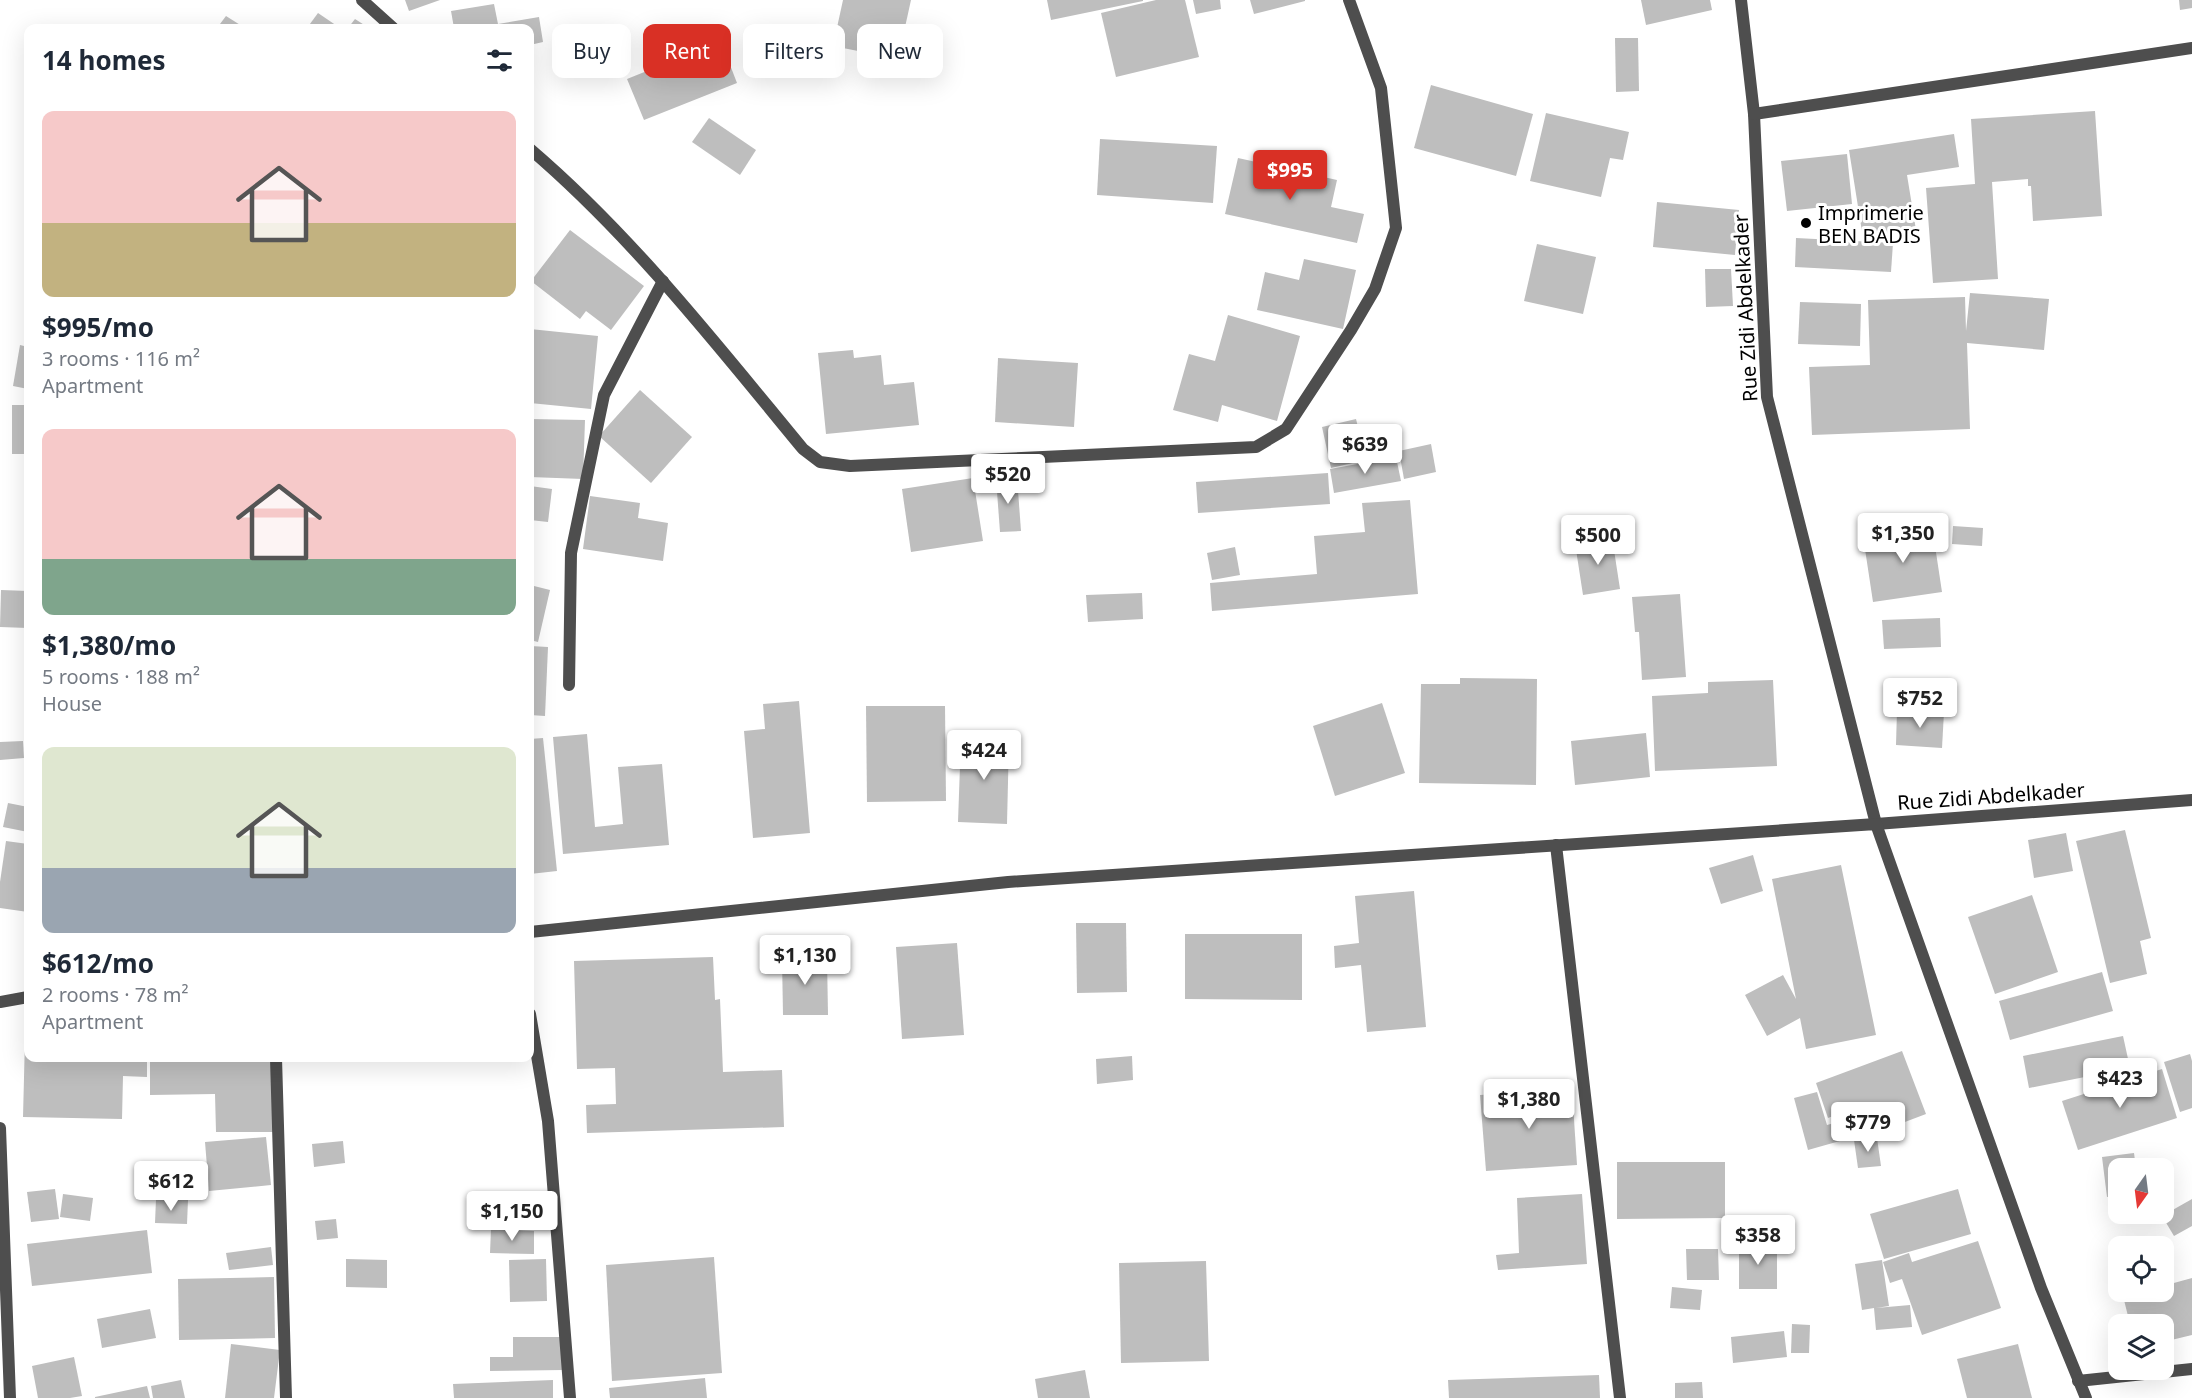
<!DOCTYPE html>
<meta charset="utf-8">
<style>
:root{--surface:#fff;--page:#f6f6f7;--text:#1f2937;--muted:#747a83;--accent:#d93025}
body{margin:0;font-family:"Noto Sans",sans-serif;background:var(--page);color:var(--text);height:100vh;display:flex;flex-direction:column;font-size:22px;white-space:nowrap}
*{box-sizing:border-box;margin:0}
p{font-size:20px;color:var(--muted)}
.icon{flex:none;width:33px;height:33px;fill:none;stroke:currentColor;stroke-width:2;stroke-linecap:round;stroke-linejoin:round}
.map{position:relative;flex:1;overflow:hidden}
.sheet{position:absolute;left:24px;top:24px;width:510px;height:1038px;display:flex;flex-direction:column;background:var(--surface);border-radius:12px;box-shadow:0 6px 24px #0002}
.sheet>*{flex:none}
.guide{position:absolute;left:552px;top:24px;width:570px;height:54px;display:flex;gap:12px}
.needle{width:39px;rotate:194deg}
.fabs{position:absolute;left:2108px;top:1158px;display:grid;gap:12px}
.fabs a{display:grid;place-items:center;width:66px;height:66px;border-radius:12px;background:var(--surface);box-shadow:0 6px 24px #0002;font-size:30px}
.price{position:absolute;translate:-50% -51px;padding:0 14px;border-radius:6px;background:#fff;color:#222;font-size:20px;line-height:39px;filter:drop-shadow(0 2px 3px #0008)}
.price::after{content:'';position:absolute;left:50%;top:36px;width:18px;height:14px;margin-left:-9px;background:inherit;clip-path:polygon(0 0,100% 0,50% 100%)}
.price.selected{background:var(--accent);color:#fff}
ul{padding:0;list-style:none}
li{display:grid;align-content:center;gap:12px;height:318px;padding:0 18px}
li span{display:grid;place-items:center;height:186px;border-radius:12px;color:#555}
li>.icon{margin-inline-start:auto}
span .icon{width:108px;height:108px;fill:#fffc;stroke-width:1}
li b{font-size:26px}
h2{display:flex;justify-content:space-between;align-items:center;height:72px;padding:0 18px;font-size:26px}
.chip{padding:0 21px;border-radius:12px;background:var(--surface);box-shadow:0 6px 24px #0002;font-size:21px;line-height:54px}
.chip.selected{background:var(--accent);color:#fff}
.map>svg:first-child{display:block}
.building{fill:#bebebe}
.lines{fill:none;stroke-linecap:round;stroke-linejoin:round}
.street{stroke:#4e4e4e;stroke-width:12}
.poi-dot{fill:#000;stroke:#fff;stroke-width:2}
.labels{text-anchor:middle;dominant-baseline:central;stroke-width:6;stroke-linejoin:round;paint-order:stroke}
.poi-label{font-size:20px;fill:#000;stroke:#fff;text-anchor:start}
.street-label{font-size:20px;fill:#000;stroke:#fff}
</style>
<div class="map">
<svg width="2192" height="1398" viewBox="0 0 2192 1398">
<rect width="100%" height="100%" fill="#fff"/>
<g class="building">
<path d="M405,0H440L409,11Z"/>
<path d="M843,0H911L898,59L833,46Z"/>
<path d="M1047,0H1143V1L1051,20Z"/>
<path d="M1156,0H1185L1199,57L1116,77L1101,13Z"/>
<path d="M1193,0H1220L1221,9L1196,14Z"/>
<path d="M1250,0H1305V1L1254,14Z"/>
<path d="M1641,0H1710L1712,10L1646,25Z"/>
<path d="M2179,0H2192V8L2180,10Z"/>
<path d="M494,4L498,24L539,17L543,42L530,45V28H454L451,11Z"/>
<path d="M318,13L340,28H307Z"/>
<path d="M226,16L245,28H217Z"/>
<path d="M355,19L369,28H348Z"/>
<path d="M1615,38H1638L1639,91L1616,92Z"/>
<path d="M699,50L704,61L725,52L737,83L644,120L627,79Z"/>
<path d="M1431,85L1533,114L1516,176L1414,148Z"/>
<path d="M2095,111L2102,216L2033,221L2031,186H2028V179L1992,182L1998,279L1933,283L1926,188L1975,184L1971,119Z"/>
<path d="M1546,113L1629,132L1623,160L1610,158L1601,197L1530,181Z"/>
<path d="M709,118L756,150L740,175L692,142Z"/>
<path d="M1954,134L1959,167L1907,175L1916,230L1863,238L1849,150Z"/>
<path d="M1100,139L1217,146L1213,203L1097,195Z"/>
<path d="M1847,154L1852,204L1787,211L1781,161Z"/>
<path d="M1238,158L1337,180L1331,207L1364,214L1357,243L1225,214Z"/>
<path d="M1657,202L1739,210L1735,255L1653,247Z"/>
<path d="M570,230L644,286L611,330L586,311L580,319L531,281Z"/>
<path d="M1796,238L1893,243L1891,272L1795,267Z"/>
<path d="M1537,244L1596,257L1583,314L1524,301Z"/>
<path d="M1304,259L1356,270L1343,329L1257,310L1265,272L1299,280Z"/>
<path d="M1705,269H1731L1733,306L1706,307Z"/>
<path d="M1970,293L2049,299L2044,350L1967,343L1970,429L1812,435L1809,367L1870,365L1868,300L1965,297L1966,331Z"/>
<path d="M1800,302L1861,304L1860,346L1798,344Z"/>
<path d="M1228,315L1300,336L1277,421L1222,405L1218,422L1173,410L1189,354L1215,361Z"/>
<path d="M530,329L598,336L591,409L530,403Z"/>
<path d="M20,345L28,347V389L13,386Z"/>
<path d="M853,350L854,358L881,355L884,385L914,382L919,425L826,434L818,353Z"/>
<path d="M998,358L1078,363L1074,427L995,422Z"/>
<path d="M640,390L692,437L651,483L599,436Z"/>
<rect x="12" y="405" width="16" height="49"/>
<path d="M530,419L585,420L583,479L530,477Z"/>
<path d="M1356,419L1366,460L1331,468L1322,427Z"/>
<path d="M1431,444L1436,472L1404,479L1399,451Z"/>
<path d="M1396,457L1401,481L1334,493L1330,469Z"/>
<path d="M1328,473L1330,504L1198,513L1196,482Z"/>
<path d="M1017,477L1021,531L1000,532L996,478Z"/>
<path d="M973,478L983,541L911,552L902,489Z"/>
<path d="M530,486L552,489L548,522L530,520Z"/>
<path d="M590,496L640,503L638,518L668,523L663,561L583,549Z"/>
<path d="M1410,500L1418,594L1212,611L1210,583L1317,574L1314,536L1365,532L1362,503Z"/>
<path d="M1932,526L1942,592L1873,602L1863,536Z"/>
<path d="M1953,526L1983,528L1982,546L1952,544Z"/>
<path d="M1612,537L1620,589L1583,595L1575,543Z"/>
<path d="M1235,547L1240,575L1212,580L1207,553Z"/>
<path d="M530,585L550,590L538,642L530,640Z"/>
<path d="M1,590L28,591V628L0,627Z"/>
<path d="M1142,593L1143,619L1088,622L1086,595Z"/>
<path d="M1680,594L1686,677L1642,680L1639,632H1635L1632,597Z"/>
<path d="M1940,618L1941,647L1884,649L1882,620Z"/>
<path d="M530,646L548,647L545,716L530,715Z"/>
<path d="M1460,678L1537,679L1536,785L1419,783L1421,684H1460Z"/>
<path d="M1773,680L1777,766L1655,771L1652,696L1708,693V682Z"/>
<path d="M799,701L810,833L753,838L744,731L765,729L763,704Z"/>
<path d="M1382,703L1405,773L1335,796L1313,726Z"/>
<path d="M866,706H945L946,801L867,802Z"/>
<path d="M1897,710L1944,712L1942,748L1896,745Z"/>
<path d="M1646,733L1650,777L1575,785L1571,741Z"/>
<path d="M587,734L595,827L623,824L618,767L662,764L669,845L563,854L553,737Z"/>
<path d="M543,738L557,871L530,874V739Z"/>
<path d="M961,738L1009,740L1007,824L958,822Z"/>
<path d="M23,741L24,758L0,760V742Z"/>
<path d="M8,803L28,807V832L3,827Z"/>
<path d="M2125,830L2151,938L2140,941L2147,974L2110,983L2076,841Z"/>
<path d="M2066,833L2073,871L2034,878L2028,840Z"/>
<path d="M6,841L28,844V912L0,908V882Z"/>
<path d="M1753,855L1763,891L1721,904L1709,868Z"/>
<path d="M1841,865L1876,1035L1806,1049L1800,1018L1767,1036L1745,995L1783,975L1796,999L1772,879Z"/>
<path d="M1414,891L1426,1027L1367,1032L1361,965L1335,968L1334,946L1359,943L1355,896Z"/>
<path d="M2032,895L2058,972L1995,994L1968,917Z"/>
<path d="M1076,923H1126L1127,992L1077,993Z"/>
<path d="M1185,934H1302V1000L1185,999Z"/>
<path d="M957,943L964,1035L902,1039L896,947Z"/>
<path d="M713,957L715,1000L720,999L723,1072L782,1070L784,1127L587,1133L586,1105L616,1104L615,1068L577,1069L574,961Z"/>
<path d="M782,958H827L828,1015H783Z"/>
<path d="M2102,972L2113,1011L2010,1040L1999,1001Z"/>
<path d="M2123,1036L2130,1068L2029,1088L2023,1056Z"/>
<path d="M25,1038H28V1058H147V1077L123,1076L122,1119L23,1117Z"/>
<path d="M1902,1051L1926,1114L1860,1139L1849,1110L1828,1118L1816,1083Z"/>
<path d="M2190,1054L2192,1061V1108L2180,1112L2164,1062Z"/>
<path d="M1132,1056L1133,1080L1097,1084L1096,1059Z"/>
<path d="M150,1058H272L273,1132H216L215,1094L150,1095Z"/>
<path d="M2162,1069L2177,1118L2078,1150L2062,1101Z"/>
<path d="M1572,1089L1577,1165L1486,1171L1480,1095Z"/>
<path d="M1817,1092L1827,1125L1849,1119L1854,1137L1808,1150L1794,1098Z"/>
<path d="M266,1137L271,1185L209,1191L205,1142Z"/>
<path d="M1877,1138L1881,1166L1858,1168L1854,1140Z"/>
<path d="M343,1141L345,1163L314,1167L312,1144Z"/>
<path d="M2134,1153L2136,1168H2118V1195L2107,1197L2102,1157Z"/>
<path d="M1617,1162H1725V1218L1617,1219Z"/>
<path d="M55,1189L59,1219L31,1222L27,1192Z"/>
<path d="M1958,1189L1971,1234L1884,1259L1870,1214Z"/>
<path d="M63,1194L93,1198L90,1221L60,1217Z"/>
<path d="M1582,1194L1587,1264L1498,1270L1496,1255L1519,1253L1517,1198Z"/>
<path d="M156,1199L188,1200L187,1224L155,1223Z"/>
<path d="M2192,1199V1226L2174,1236L2162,1216Z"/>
<path d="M336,1219L338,1238L317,1240L315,1221Z"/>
<path d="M491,1229L534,1231V1254L490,1253Z"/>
<path d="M147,1230L152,1273L32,1286L27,1244Z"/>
<path d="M1978,1241L2001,1308L1922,1335L1902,1279L1890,1283L1883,1262L1909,1253L1912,1262Z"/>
<rect x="1739" y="1242" width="38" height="47"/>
<path d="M271,1247L273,1265L229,1270L226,1253Z"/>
<path d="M1686,1249H1718L1719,1280H1687Z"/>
<path d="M714,1257L722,1373L612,1381L606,1265Z"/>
<path d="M346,1259L387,1260V1288L346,1287Z"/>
<path d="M546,1259L547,1301L510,1302L509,1260Z"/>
<path d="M1882,1260L1889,1306L1876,1308L1910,1305L1912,1327L1876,1330L1874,1308L1862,1310L1855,1264Z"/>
<path d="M1206,1261L1209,1361L1121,1363L1119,1263Z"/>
<path d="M274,1277L275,1338L179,1340L178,1279Z"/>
<path d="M2192,1278V1335L2163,1342V1324H2130L2123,1296L2140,1292H2163V1286Z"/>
<path d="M1672,1287L1702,1290L1700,1310L1670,1308Z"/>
<path d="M150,1309L156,1338L102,1348L97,1319Z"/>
<path d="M1792,1324L1810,1325L1809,1353H1791Z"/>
<path d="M1784,1331L1787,1357L1733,1363L1731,1337Z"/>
<path d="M513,1337H563V1370L490,1371V1357H513Z"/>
<path d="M231,1344L280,1350L274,1398H225Z"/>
<path d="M2018,1344L2032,1398H1967L1957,1359Z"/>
<path d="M74,1357L82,1396L70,1398H38L32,1366Z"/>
<path d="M1085,1370L1090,1398H1038L1035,1379Z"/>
<path d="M1599,1375L1600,1398H1449L1448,1380Z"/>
<path d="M705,1378L707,1398H610L609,1388Z"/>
<path d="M181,1380L185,1398H153L151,1386Z"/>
<path d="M553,1380V1398H454L453,1384Z"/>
<path d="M1702,1382L1703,1398H1675V1383Z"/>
<path d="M147,1386L150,1398H95V1397Z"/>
</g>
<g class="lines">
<g class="street">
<path d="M362,0L393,28"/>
<path d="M1741,0L1754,114L1767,397L1876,824L2192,800"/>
<path d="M1754,114L2192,48"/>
<path d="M530,149C633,237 717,345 803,449L820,462L850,466L1256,447L1286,429L1351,330L1375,289L1396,228L1381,88L1349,0"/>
<path d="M569,685L571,553L604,395L663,281"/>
<path d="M1556,845L1620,1398"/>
<path d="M530,932L1008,882L1876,824L2041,1288L2086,1398"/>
<path d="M0,1002L28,997"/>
<path d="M530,1014L548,1121L570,1398"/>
<path d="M276,1058L286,1398"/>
<path d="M0,1128L10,1398"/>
<path d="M2078,1381L2192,1369"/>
</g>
</g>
<circle class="poi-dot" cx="1806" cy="223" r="6"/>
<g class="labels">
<g class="poi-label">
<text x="1818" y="212">Imprimerie<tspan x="1818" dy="23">BEN BADIS</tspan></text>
</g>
<g class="street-label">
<text transform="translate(1745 308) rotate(-93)">Rue Zidi Abdelkader</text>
<text transform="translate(1991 796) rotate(-4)">Rue Zidi Abdelkader</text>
</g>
</g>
</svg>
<div class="fabs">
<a><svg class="needle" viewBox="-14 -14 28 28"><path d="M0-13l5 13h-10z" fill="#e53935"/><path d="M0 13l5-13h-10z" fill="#747a83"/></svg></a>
<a><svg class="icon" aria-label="locate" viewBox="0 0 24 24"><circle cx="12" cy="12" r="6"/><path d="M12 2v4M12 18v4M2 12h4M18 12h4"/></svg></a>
<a><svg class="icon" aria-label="layers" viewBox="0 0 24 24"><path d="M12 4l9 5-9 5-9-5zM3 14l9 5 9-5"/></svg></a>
</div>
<b class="price selected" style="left:1290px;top:201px">$995</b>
<b class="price" style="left:1365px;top:475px">$639</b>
<b class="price" style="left:1008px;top:505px">$520</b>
<b class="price" style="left:1903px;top:564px">$1,350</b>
<b class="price" style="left:1598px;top:566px">$500</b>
<b class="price" style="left:1920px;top:729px">$752</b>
<b class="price" style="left:984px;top:781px">$424</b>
<b class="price" style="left:805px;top:986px">$1,130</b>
<b class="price" style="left:2120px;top:1109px">$423</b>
<b class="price" style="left:1529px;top:1130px">$1,380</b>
<b class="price" style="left:1868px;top:1153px">$779</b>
<b class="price" style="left:171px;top:1212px">$612</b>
<b class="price" style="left:512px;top:1242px">$1,150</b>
<b class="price" style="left:1758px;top:1266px">$358</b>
<div class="guide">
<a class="chip">Buy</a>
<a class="chip selected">Rent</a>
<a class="chip">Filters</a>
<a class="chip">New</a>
</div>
<section class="sheet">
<h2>14 homes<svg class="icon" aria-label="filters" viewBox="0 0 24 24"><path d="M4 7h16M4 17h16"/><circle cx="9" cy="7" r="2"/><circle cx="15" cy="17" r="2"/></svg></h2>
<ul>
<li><span style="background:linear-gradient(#f6c9c9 60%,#c2b280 0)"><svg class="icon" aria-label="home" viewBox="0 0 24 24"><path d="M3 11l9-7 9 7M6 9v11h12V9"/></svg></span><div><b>$995/mo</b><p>3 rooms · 116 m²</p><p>Apartment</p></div></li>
<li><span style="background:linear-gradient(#f6c9c9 70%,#7fa58c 0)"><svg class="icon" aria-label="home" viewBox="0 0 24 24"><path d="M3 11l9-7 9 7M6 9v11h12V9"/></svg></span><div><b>$1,380/mo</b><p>5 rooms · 188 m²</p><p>House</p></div></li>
<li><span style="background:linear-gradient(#dfe7d0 65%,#9aa5b1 0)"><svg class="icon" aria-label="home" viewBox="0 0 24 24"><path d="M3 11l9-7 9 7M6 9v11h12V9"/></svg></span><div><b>$612/mo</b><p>2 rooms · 78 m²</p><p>Apartment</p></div></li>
</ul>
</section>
</div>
